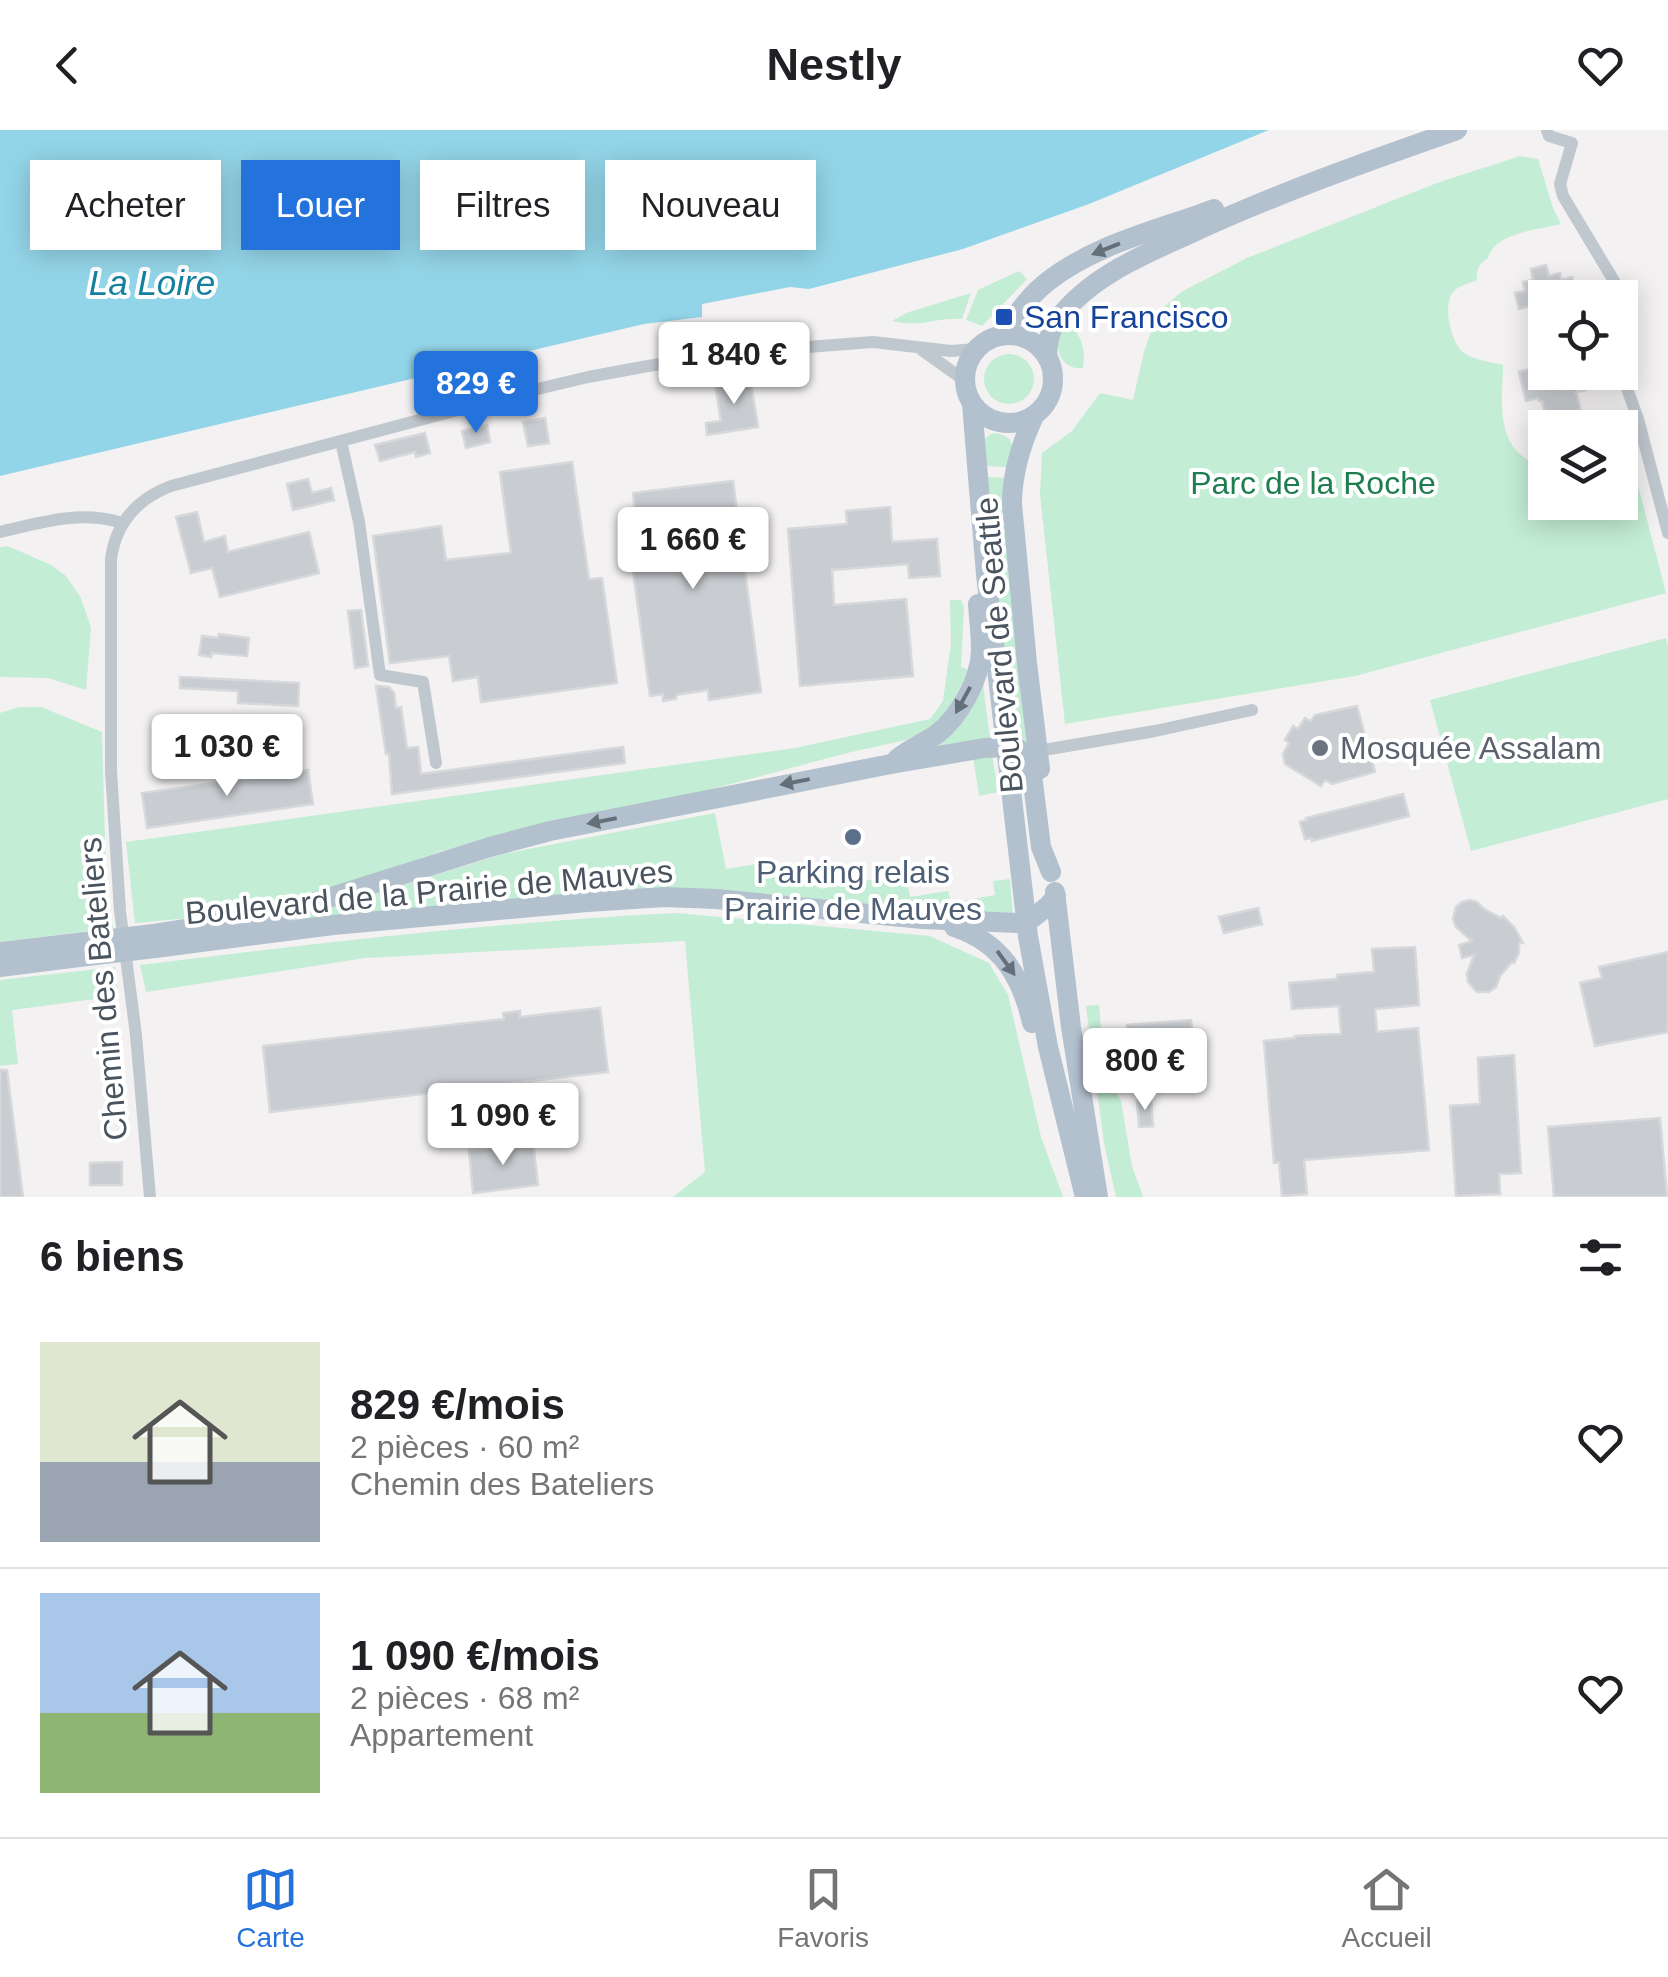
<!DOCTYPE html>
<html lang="fr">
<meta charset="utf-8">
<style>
:root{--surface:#fff;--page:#f2f2f2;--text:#202124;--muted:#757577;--line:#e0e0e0;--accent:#2472db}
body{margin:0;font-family:Arial,sans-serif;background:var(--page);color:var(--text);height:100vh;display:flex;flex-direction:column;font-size:38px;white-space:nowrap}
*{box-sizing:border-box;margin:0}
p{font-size:32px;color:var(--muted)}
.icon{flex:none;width:55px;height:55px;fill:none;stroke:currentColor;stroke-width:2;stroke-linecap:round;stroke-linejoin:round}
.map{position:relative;height:1067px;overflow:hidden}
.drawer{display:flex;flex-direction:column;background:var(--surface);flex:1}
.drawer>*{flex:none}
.hud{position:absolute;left:30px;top:30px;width:1000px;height:90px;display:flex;gap:20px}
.tools{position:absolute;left:1528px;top:150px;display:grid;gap:20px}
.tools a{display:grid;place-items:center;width:110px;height:110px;border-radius:0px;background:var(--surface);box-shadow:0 5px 25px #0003;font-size:50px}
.price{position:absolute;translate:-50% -85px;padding:0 22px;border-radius:10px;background:#fff;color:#222;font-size:32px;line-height:65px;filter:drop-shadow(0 2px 5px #0008)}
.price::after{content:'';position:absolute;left:50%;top:60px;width:30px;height:22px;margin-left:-15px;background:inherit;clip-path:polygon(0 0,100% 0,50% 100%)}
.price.selected{background:var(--accent);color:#fff}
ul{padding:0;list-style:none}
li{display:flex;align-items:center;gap:30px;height:250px;padding:0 40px}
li+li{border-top:2px solid var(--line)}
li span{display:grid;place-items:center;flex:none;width:280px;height:200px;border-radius:0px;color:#555}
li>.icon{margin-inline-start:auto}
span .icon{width:120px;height:120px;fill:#fffc;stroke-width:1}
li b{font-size:42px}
h2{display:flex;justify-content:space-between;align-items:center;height:120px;padding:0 40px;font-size:42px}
.tag{padding:0 35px;border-radius:0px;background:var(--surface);box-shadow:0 5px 25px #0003;font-size:35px;line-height:90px}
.tag.selected{background:var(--accent);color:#fff}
header{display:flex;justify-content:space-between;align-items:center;height:130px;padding:0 40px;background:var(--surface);font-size:45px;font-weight:700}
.tab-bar{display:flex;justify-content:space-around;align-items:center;height:140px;border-top:2px solid var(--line);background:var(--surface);font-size:28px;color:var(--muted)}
.tab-bar a{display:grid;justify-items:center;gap:5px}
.tab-bar .selected{color:var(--accent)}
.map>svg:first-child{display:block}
.green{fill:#c3edd4}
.water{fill:#93d5e8}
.building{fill:#c9ccd0;stroke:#d6d8dc;stroke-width:2.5}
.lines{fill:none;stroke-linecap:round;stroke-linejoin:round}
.street{stroke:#c0c8cf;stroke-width:12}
.primary{stroke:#b3c0ce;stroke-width:20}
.primary-bridge{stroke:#b3c0ce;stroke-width:20}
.oneway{fill:#646f7a}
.transit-dot{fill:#1a4fb4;stroke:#fff;stroke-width:4}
.worship-dot{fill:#6b7280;stroke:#fff;stroke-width:4}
.service-dot{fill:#5c6f8a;stroke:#fff;stroke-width:4}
.labels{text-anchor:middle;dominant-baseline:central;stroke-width:8;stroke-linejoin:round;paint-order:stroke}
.transit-label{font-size:32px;fill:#164399;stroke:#fff;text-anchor:start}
.park-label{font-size:32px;fill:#1d7d4e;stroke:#fff}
.street-label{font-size:32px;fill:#4a545e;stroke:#fff}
.worship-label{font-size:32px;fill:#5b616d;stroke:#fff;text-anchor:start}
.service-label{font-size:32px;fill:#4e5e75;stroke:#fff}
.water-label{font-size:35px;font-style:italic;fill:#15809f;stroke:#fff}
</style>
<header><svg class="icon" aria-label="back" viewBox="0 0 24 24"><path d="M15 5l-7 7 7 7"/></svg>Nestly<svg class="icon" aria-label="heart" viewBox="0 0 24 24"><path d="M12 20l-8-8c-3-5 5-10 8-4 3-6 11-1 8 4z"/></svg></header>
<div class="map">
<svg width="1668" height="1067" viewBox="0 0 1668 1067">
<rect width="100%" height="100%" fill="#f3f1f1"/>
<g class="green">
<path d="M1520,26L1538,29L1553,78L1561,94C1538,100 1495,102 1488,128C1479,134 1476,139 1477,150C1470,153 1460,155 1454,161C1442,173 1450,212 1464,223C1474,230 1491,232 1503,235C1502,278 1494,322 1545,337V372H1620V331L1631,328L1666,463L1355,546L1065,594L1040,364L1042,323L1072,301L1100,263L1133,270L1144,222L1158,182L1181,162L1247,128L1437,53Z"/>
<path d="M1019,141L1027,149L982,196L966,190L978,160Z"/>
<path d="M971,163L962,189C935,187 922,198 892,191L906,183Z"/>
<path d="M1068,192C1081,206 1086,218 1083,238C1062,240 1056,222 1057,204Z"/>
<circle cx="1009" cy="249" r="25"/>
<path d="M994,303C1018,307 1012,318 1008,337L984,336C984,324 979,307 994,303Z"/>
<path d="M984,347L1006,348L1033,620L1014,610Z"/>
<path d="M8,416L51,435L66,446L81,468L91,498L86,560L48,548L0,547V417Z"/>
<path d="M950,470H961L964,478L961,537L968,540L949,581L933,597L906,610L847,623L697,663L564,690L439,722L337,757L244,783L135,793L126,712L795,618L930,589L943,571L951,513Z"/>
<path d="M1666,508L1668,516V669L1471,721L1430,570Z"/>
<path d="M982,546L990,609L931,622Z"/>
<path d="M19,577H41L102,602L106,748L113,798L0,812V583Z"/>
<path d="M992,624L998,662L979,666L973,627Z"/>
<path d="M715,683L726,739L775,731L780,754L817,747L820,759L906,743L910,767L948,761L951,773L995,765L993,751L1010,749L1013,784L988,786L912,777L686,758L578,764L303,792V786L503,724Z"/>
<path d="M676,783L930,806L989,833L1008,865L1041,1007L1063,1067H673L705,1042L685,811L365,828L146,862L140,835C319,813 497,792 676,783Z"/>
<path d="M115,837L118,866L12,880L18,934L0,936V850Z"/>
<path d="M1099,875L1105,944L1121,971L1132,1036L1143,1067H1116L1104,1013L1086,876Z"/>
</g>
<path class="water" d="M0,0H1269L1089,74L963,119L809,159L790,157L702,174V187L644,194L0,346Z"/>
<g class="building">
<path d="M1546,135L1549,146L1560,143L1561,150L1572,147L1576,162L1565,165L1566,168H1545V242H1598L1600,252L1586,256V260L1576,262L1585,298H1549L1542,271H1539L1538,268L1526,271L1519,242L1534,238L1531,217L1537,216L1530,176L1519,179L1515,163L1525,161L1523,152L1533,150L1531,139Z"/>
<path d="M750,247L758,297L707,305L706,293L721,291L715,254Z"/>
<path d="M545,288L549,313L528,316L523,292Z"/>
<path d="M487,295L490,312L466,318L462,301Z"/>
<path d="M425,303L430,323L416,327L415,322L380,331L375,315Z"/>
<path d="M572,332L589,449L602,448L617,553L481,572L478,547L453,551L449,526L390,533L373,406L441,396L446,430L511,423L500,342Z"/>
<path d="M308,349L312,363L331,358L334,370L293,380L287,354Z"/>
<path d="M733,351L761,562L709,570L708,560L676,565V569L663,571V564L650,566L626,389L636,387L633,363Z"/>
<path d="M890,377L892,412L937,409L940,446L909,448L908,434L832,440L834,475L906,469L913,546L800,556L788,399L847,394L846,381Z"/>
<path d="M197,382L204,412L225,406L228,422L309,402L319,443L220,467L212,438L191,443L176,387Z"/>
<path d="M361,480L368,536L355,538L348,481Z"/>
<path d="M219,504L249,508L247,526L212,523L211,527L199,525L202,506L218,508Z"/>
<path d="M180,547L299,553L298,576L238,573V561L180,558Z"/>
<path d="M376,556L389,557L394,563L396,578L401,577L407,618L418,617L421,644L623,617L625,633L392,664L389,624H386Z"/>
<path d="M1357,576L1375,642L1332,654L1325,650L1321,656L1285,634L1283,624L1289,613L1285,610L1293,596L1298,599L1305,588L1311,591L1315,585Z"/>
<path d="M308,640L313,674L147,698L142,663Z"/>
<path d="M1403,664L1409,686L1312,711V708L1305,709L1300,692L1307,690L1306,688Z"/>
<path d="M1470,770L1477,772L1484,779L1501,788L1503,786L1514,797L1523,813H1519V823L1514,833L1512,832L1500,846L1496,857L1489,862H1477L1468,852L1467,844L1474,825L1462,828L1459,815L1472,811L1456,797L1453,789L1456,777L1462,772Z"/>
<path d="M1258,778L1262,794L1224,803L1219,787Z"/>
<path d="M1415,817L1419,875L1375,879L1377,902L1418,898L1429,1020L1304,1030L1307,1064L1282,1066L1279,1032L1274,1033L1264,911L1295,908V906L1341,904L1339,876L1292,879L1289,853L1337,849V845L1374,842L1372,819Z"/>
<path d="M1668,822V902L1595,916L1580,853L1602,848L1599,837Z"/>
<path d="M600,878L608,942L270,982L263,916L504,889L503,883L520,881V887Z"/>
<path d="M1191,890L1194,923L1130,928L1127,895Z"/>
<path d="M1514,925L1521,1043L1499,1044L1500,1064L1456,1066L1450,976L1480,974L1478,928Z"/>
<path d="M0,940H7L23,1067H0Z"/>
<path d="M1151,970L1153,996L1139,997L1137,971Z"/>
<path d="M1660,988L1667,1067H1554L1548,997Z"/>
<path d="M533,1012L538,1055L473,1063L469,1020Z"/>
<path d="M122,1032V1055H90V1033Z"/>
</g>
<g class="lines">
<g class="street">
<path d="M1547,0L1549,6L1572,13L1560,54L1563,66L1620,161L1624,176L1625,253L1638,289L1668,403"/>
<path d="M922,220L964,250"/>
<path d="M341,311L359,392L380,545L423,552L436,633"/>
<path d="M0,402C42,392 80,380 122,393"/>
<path d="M1038,621L1155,601L1252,580"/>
<path d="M150,1067L136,905L120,781L111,641V429C116,392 137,369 171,356L525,262L588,247L648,236L730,223L873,212L951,221L976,219"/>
</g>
<g class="primary">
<circle cx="1009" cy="249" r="44"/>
<path d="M1000,206C1014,188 1029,166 1047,152C1095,114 1158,100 1214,79"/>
<path d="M1047,226C1048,213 1049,201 1057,190C1089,148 1138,127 1185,106C1273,65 1365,32 1457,0"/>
<path d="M972,274L986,444L1028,806L1048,917L1085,1067"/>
<path d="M1034,286C1021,314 1012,343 1012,374L1027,533L1040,639"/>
<path d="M897,629C909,619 924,613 937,604C959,587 980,550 981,521C981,506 979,489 978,474"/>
<path d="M1055,762L1071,897L1098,1067"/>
<path d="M954,797C1001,812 1022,847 1032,893"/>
<path d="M154,804L274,785L490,717L550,701L891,634L984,618L1007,617L1017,618L1026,624L1031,637L1041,717L1051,742"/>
<path d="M155,818L333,795L587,772L665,767L716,769L923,789L1017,793L1034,787L1049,775L1056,766"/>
<path d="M0,822L85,812"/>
<path d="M0,837L87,826"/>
</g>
<g class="primary-bridge">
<path d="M85,812L154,804"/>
<path d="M87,826L155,818"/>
</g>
</g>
<defs><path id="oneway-solid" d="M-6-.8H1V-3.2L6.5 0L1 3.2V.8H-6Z" transform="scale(2.5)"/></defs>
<g class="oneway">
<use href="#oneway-solid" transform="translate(1106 119) rotate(158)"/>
<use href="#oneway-solid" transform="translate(963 570) rotate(119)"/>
<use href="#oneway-solid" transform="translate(795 652) rotate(169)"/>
<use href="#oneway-solid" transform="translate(602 691) rotate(169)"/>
<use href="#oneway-solid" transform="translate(1006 833) rotate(54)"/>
</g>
<rect class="transit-dot" x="994" y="177" width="20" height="20" rx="5"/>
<circle class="worship-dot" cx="1320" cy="618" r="10"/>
<circle class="service-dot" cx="853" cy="707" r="10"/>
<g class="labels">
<g class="transit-label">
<text x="1024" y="187">San Francisco</text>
</g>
<g class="park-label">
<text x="1313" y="353">Parc de la Roche</text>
</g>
<g class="street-label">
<text transform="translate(999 515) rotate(-95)">Boulevard de Seattle</text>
<text transform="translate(429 762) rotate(-5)">Boulevard de la Prairie de Mauves</text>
<text transform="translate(103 859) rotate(-95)">Chemin des Bateliers</text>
</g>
<g class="worship-label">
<text x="1340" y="618">Mosquée Assalam</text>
</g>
<g class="service-label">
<text x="853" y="742">Parking relais<tspan x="853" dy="37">Prairie de Mauves</tspan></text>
</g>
<g class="water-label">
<text x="152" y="152">La Loire</text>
</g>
</g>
</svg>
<div class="tools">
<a><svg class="icon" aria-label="locate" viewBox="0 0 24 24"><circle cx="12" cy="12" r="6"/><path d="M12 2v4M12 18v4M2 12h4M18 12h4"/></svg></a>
<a><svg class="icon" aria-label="layers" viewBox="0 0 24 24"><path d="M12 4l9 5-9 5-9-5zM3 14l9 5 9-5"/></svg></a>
</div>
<b class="price" style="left:734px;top:277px">1 840 €</b>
<b class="price selected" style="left:476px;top:306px">829 €</b>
<b class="price" style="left:693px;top:462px">1 660 €</b>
<b class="price" style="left:227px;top:669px">1 030 €</b>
<b class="price" style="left:1145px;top:983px">800 €</b>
<b class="price" style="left:503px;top:1038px">1 090 €</b>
<div class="hud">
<a class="tag">Acheter</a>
<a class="tag selected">Louer</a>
<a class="tag">Filtres</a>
<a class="tag">Nouveau</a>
</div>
</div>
<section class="drawer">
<h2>6 biens<svg class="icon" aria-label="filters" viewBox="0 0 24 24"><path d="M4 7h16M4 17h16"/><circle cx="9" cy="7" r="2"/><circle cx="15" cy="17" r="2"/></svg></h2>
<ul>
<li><span style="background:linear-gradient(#dfe7d0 60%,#9aa5b1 0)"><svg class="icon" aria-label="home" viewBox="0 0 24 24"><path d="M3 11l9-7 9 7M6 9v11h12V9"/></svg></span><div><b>829 €/mois</b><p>2 pièces · 60 m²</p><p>Chemin des Bateliers</p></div><svg class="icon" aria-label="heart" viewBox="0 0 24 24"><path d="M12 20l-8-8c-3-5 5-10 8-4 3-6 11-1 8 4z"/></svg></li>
<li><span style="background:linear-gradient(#a9c7e8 60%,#8fb573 0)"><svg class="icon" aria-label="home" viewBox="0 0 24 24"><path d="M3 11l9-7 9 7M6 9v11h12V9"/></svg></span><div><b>1 090 €/mois</b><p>2 pièces · 68 m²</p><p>Appartement</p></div><svg class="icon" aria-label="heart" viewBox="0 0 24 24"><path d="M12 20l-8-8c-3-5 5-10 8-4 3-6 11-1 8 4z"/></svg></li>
</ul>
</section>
<nav class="tab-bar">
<a class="selected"><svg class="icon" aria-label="map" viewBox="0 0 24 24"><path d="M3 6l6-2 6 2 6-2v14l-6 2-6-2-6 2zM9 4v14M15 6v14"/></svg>Carte</a>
<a><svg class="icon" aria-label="saved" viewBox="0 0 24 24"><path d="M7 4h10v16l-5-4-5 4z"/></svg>Favoris</a>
<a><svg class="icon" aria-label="home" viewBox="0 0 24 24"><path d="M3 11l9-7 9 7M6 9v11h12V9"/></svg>Accueil</a>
</nav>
